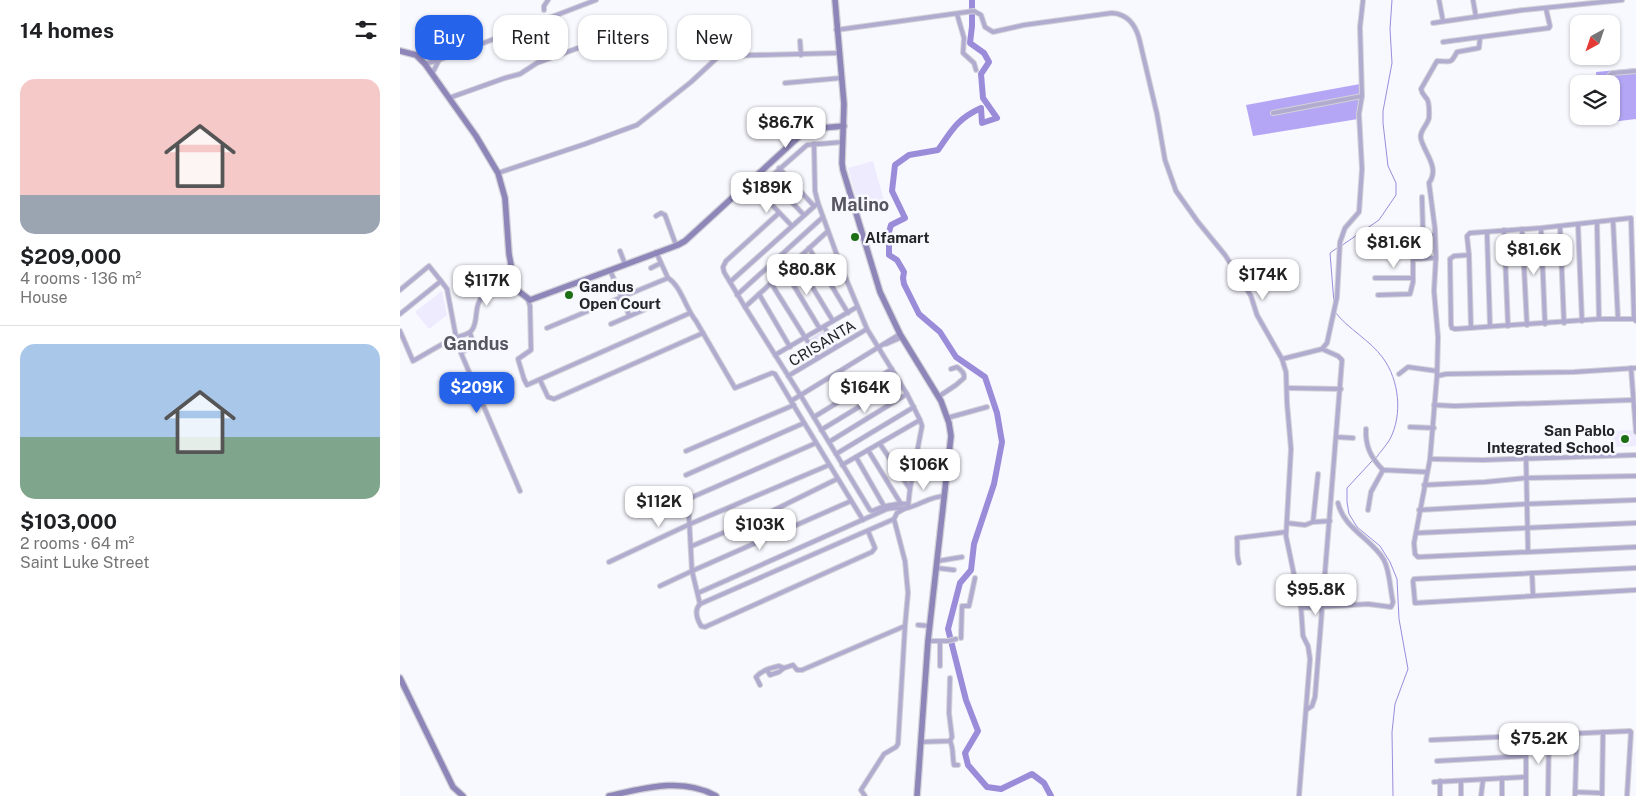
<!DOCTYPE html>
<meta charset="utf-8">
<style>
:root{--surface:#fff;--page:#f2f2f2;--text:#202124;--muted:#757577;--line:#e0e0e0;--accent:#2563eb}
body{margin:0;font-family:"Public Sans",sans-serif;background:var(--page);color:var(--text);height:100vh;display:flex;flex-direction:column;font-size:19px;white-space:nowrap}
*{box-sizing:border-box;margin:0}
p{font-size:16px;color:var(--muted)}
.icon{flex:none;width:28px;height:28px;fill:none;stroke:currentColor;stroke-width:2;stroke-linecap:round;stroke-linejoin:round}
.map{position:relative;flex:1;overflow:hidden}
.drawer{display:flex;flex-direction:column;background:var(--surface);width:400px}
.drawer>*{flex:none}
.hud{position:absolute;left:15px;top:15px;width:475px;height:45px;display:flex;gap:10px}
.needle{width:32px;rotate:220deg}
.fabs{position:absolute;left:1170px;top:15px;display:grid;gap:10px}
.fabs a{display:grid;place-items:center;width:50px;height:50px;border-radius:10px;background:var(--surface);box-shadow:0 1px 4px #0004;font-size:25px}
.price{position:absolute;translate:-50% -42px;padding:0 11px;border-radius:10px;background:#fff;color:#222;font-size:16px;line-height:32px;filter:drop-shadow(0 1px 2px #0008)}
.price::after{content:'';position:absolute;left:50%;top:30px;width:15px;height:11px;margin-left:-8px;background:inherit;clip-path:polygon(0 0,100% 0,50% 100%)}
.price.on{background:var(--accent);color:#fff}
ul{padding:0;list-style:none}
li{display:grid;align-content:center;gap:10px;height:265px;padding:0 20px}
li+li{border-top:1px solid var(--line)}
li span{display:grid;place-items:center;height:155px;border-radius:15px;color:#555}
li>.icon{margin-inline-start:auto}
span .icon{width:90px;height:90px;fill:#fffc;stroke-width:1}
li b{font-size:21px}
h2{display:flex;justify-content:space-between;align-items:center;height:60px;padding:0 20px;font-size:21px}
.chip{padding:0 18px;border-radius:15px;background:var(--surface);box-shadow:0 1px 4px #0004;font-size:18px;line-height:45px}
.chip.on{background:var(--accent);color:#fff}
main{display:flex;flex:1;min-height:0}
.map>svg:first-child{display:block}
.built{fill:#eeebff}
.green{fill:#e4e1f7}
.forest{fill:#b4a6f5}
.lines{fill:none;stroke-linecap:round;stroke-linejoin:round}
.stream{stroke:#9b8cda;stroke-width:1}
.river{stroke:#9b8cda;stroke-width:6}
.street-casing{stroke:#d2d2d8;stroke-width:6}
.secondary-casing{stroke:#d2d2d8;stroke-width:8}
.street{stroke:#b1accf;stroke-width:4}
.secondary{stroke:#8e86b9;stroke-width:5.5}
.poi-dot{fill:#1d6f16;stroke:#f8f8ff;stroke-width:2}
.labels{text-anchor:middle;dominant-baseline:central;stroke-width:5;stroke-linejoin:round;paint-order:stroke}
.poi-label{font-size:15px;font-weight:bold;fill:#252428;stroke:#f8f8ff;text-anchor:start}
.street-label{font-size:15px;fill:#252428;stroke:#f8f8ff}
.quarter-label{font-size:18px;font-weight:bold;fill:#57555f;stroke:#f8f8ff}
</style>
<main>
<section class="drawer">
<h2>14 homes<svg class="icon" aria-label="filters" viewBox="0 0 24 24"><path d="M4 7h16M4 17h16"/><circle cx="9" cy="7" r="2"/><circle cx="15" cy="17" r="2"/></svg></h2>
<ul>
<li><span style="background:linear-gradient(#f6c9c9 75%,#9aa5b1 0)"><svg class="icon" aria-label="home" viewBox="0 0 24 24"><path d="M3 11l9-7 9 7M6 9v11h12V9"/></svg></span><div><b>$209,000</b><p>4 rooms · 136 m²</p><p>House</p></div></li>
<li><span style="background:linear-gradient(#a9c7e8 60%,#7fa58c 0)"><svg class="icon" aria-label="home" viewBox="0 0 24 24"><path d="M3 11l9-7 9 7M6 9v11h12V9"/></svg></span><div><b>$103,000</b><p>2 rooms · 64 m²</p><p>Saint Luke Street</p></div></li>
</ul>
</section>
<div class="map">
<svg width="1236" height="796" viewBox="0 0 1236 796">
<rect width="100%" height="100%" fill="#f8f8ff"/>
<g class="built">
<path d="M473,161L485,204L460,211L448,168Z"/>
<path d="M42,291L47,315L29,329L15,312Z"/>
<path d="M1236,430V446L1214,447L1212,431Z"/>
</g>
<path class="green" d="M424,330L434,348L419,357L408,340Z"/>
<g class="forest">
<path d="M1236,68V119L1202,123L1201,116H1211V84H1197L1196,72Z"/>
<path d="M960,84L958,119L853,136L846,105Z"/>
</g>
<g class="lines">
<g class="stream">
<path d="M941,246L979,220L996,195V183L988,166L983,123V111L992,63L990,29L992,0"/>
<path d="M934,303L930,253L937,248"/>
<path d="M935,312C948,329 970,340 983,358C999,380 1003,414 990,439C986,446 980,452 976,458"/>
<path d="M972,461L947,488V502L949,514L957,527L980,546L990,562L997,579L999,619L1008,669L995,704L992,732L993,796"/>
</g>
<path class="river" d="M572,0V26L570,43L584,53L589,62L581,74L583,98L597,118L582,123L581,108C557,119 552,130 538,150L509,155L495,165L492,191L505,218L491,225L489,232V255L497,260L504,272L503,278L504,284L519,314L540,332L556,357L585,377L597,413L602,442L594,484L574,544L571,570L560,583L548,629L566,700L578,731L565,753L568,765L587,787L601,789L632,774L644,783L651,796"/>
<defs>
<g id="street">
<path d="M1039,0L1043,21"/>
<path d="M1073,0L1076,17"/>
<path d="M144,10V6L148,0"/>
<path d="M557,14L564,38L563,53L574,63L576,70"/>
<path d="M1033,23L1123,10L1222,0"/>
<path d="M436,30L574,11L581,15L585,27L593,32L624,25L712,13C727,14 735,24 739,38L757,114L765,160L776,191L798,222L825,255L851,296L857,315L882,359L886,372L887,403L891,449L886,536L901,608L903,636L908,646L910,659L899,796"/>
<path d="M1080,38L1079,48L1057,52C1050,65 1051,61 1037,61L1021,89C1022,94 1024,95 1027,99C1030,104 1029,113 1029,118C1027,126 1019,131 1021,139C1025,154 1040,168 1029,183L1035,229L1036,256L1034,291L1038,337L1037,376L1030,459L1014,543L1015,554L1018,557L1236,547"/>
<path d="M400,41L401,55"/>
<path d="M1043,42L1149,28L1150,26L1146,9"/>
<path d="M25,64L39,60L196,0"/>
<path d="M32,74L39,60"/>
<path d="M385,83L441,78"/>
<path d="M1210,84L1209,76L1212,73L1236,71"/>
<path d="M49,98L105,78L120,74L137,63L200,40"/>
<path d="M873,113L962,96"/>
<path d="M414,144L415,191L418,203L442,269L467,329L507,394L520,420L522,426L510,489L508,507"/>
<path d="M379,168L414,206"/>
<path d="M98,173L185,144L237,125L291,82L319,56L439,53"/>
<path d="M369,178L404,215"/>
<path d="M1022,197L1023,233L1025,235H1035"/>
<path d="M379,213L326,261L323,267L324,272L345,307L401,396L470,510L472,511C484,506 495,503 508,504"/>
<path d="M256,216L261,213L265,215L276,245"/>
<path d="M1213,220L1218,319"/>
<path d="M1197,223L1199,319"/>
<path d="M1178,225L1182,321"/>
<path d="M392,226L357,189L407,145L443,142"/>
<path d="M1160,226L1164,323"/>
<path d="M1141,228L1145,324"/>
<path d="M1122,229L1127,325"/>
<path d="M1104,230L1108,326"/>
<path d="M1087,232L1090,326"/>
<path d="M409,248L448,313"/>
<path d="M220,251L225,264"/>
<path d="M256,252L268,278"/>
<path d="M1069,255L1071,328"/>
<path d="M396,260L433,321"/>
<path d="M251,268L261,263"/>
<path d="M210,270L229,315"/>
<path d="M385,271L420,329"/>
<path d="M975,278H1013"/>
<path d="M330,282L418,203"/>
<path d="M371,283L418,358"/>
<path d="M0,290L29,266L41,281"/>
<path d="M359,294L390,347"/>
<path d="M337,295L423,217"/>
<path d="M978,295L1010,294L1013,282V259L1036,258"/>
<path d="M128,300L130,306L131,350L118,359L124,379L127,385L290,313"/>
<path d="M345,307L428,231"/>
<path d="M0,314L41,281L47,289L56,337"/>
<path d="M1234,319H1199L1055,329L1052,328L1051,325L1050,259L1054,256L1069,255L1067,236L1070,233L1141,228L1231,218L1234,319L1236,321"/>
<path d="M211,324L260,303"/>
<path d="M424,327L436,347"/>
<path d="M147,328L268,278C281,286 286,309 296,321L335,388L372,373L375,374L391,401"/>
<path d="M0,331L13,361C27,353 40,345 54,338C59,336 69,335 72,330C80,319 71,303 88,292L117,290"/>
<path d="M70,333L74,345L61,353L120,491"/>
<path d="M486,344L502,337"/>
<path d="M375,355L457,307"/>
<path d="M882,359L922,349L927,343L937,297L940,242L945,228L959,212L962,169L959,114L962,96L960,27L963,0"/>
<path d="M1231,368L1236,432"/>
<path d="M999,374L1008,367L1037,371"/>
<path d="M388,376L467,329"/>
<path d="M1037,376L1046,374L1174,372L1236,368"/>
<path d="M140,380L148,397L154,399L303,333"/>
<path d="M887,388L941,389"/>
<path d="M538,397L556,385L564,378C565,373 561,370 557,367L551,369"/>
<path d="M1034,405L1055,406L1232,400"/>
<path d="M414,417L492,369"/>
<path d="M547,418L587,407"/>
<path d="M1010,427L1034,428"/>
<path d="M966,429C965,446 971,458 983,470"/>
<path d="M421,430L500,382"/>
<path d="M936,437L953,438"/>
<path d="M429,442L507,394"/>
<path d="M480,444L510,489"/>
<path d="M468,450L501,504"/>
<path d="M286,451L394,405"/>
<path d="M436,454L514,407"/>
<path d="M456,457L484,506"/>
<path d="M1126,457L1128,552"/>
<path d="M1030,459L1083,460L1236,455"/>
<path d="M442,465L520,420"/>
<path d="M286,475L404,423"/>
<path d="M1024,485L1085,482L1126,478L1236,476"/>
<path d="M968,510L971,492L983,470L1027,472"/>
<path d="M1019,510L1127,504L1236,500"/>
<path d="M463,520L391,401L500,334"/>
<path d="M913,522L930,521"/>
<path d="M887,523L905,525L913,522L918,474"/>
<path d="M468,531L475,548L472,552L305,627L301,626C297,619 294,610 300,604L494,519"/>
<path d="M1016,533L1236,523"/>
<path d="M292,546L356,519L437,479"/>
<path d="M538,561L562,557"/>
<path d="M209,562L290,524L429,465"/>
<path d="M839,563C836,555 838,547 837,538L886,532"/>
<path d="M537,568L554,570"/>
<path d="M1236,568L1014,579L1013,581L1015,603L1236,590"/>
<path d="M1132,573L1133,595"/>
<path d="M260,586L292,571L451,501"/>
<path d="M298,593L487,509C494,507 500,509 507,508C520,505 531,496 545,496"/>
<path d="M300,604L292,571L288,499L416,443"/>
<path d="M901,608L968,604L991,607L992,605L993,602C990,589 990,572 984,560C972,539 944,529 938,503"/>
<path d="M518,625L530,626"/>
<path d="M561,638L562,606H569L575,578"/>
<path d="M528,641H548L556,639"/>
<path d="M540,666V642"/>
<path d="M367,670L370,675L379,672L384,668"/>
<path d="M360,685L356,677C362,670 371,668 379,666L384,668L393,665L397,670H402L505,626"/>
<path d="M906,710L912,706L915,697L942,360L938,356L922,349"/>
<path d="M1126,735V796"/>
<path d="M1031,740L1230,731L1231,732L1227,796"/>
<path d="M550,741C554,749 552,756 554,765H558"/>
<path d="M520,742L550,741L552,737L549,713L550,678"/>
<path d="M1037,761L1126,756"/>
<path d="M1034,782L1125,777"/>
<path d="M1175,792L1201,793"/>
<path d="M465,796L461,790L484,754L496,747L498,744L505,626L508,593L505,561L494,519L497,513L506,508"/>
<path d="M1040,796V781"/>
<path d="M1061,796V781"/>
<path d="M1081,796L1083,780"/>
<path d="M1102,796V778"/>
<path d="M1148,796L1149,735"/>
<path d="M1175,796L1177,733"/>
<path d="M1202,796L1203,732"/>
</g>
<g id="secondary">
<path d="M435,0L444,104L442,163L443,170L480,292L500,334L541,401L549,423L551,436L528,641L517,796"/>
<path d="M0,51L16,55L25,64L76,136L98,173L105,198L109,254L114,281L117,290L130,300L278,245L285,241L403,133L410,129L444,126"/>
<path d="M0,678L53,787L63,796"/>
<path d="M209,796C245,788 283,777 316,796"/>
</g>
</defs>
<use href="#street" class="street-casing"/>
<use href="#secondary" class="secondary-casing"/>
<use href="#street" class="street"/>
<use href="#secondary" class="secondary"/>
</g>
<g class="poi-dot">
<circle cx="455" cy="237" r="5"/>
<circle cx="169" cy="295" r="5"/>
<circle cx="1225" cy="439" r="5"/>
</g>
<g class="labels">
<g class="poi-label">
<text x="465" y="237">Alfamart</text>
<text x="179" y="286">Gandus<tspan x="179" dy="17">Open Court</tspan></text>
<text x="1215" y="430" text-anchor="end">San Pablo<tspan x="1215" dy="17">Integrated School</tspan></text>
</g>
<g class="street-label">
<text transform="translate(422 343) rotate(-31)">CRISANTA</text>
</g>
<g class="quarter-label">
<text x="460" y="204">Malino</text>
<text x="76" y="343">Gandus</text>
</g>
</g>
</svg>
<div class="fabs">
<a><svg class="needle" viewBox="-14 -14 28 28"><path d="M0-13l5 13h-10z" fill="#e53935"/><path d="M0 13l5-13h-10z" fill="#757577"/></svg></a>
<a><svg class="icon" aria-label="layers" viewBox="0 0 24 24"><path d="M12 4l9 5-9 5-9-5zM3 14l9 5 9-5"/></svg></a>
</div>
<b class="price" style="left:386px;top:149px">$86.7K</b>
<b class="price" style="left:367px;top:214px">$189K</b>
<b class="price" style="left:994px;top:269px">$81.6K</b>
<b class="price" style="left:1134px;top:276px">$81.6K</b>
<b class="price" style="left:407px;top:296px">$80.8K</b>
<b class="price" style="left:863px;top:301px">$174K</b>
<b class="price" style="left:87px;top:307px">$117K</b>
<b class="price on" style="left:77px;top:414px">$209K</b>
<b class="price" style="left:465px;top:414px">$164K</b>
<b class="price" style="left:524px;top:491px">$106K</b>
<b class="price" style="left:259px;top:528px">$112K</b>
<b class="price" style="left:360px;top:551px">$103K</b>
<b class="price" style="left:916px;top:616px">$95.8K</b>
<b class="price" style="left:1139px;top:765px">$75.2K</b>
<div class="hud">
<a class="chip on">Buy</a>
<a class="chip">Rent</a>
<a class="chip">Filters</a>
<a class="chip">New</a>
</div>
</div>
</main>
